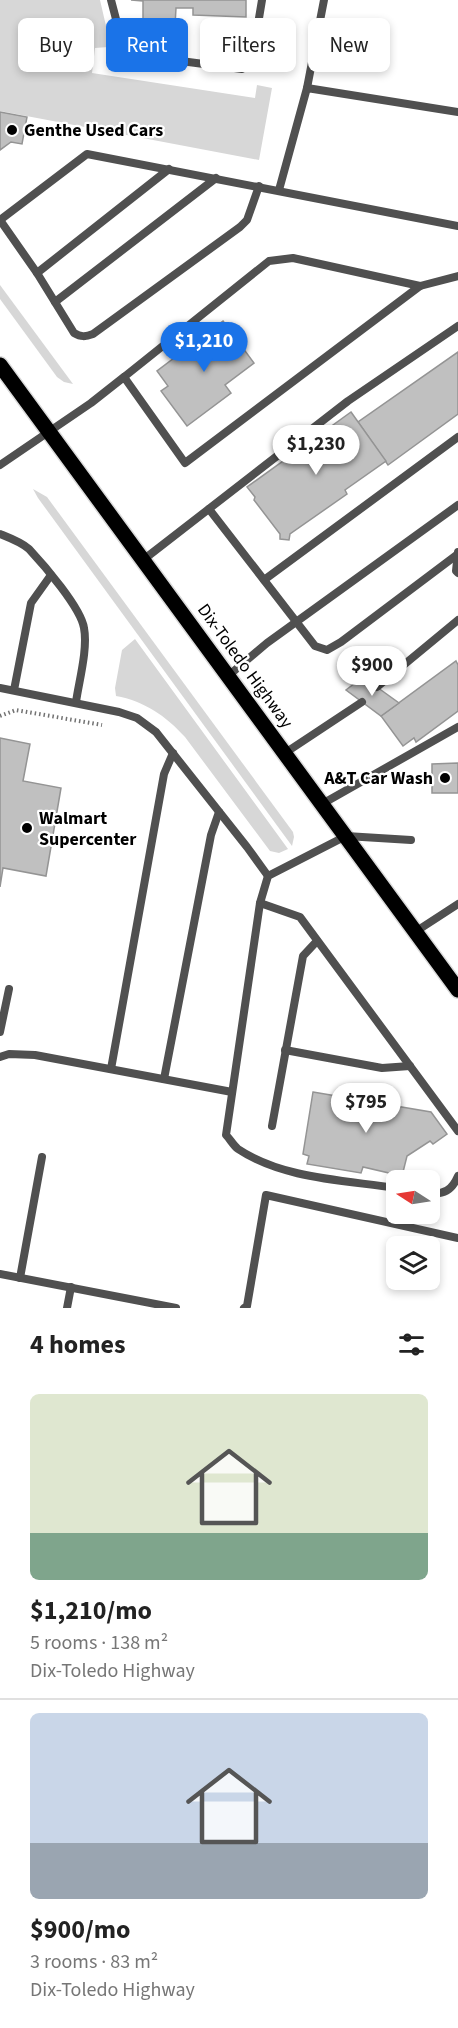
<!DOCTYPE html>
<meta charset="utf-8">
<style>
:root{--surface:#fff;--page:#f2f2f2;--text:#222;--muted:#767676;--line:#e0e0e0;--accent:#1a73e8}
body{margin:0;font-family:"Source Sans 3",sans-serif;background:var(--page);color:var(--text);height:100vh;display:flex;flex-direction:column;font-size:22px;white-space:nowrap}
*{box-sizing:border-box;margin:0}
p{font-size:20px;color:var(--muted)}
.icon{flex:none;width:33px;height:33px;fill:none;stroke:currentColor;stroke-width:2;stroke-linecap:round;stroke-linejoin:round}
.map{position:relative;height:1308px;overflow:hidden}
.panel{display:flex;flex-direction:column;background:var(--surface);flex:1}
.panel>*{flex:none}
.guide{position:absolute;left:18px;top:18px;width:423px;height:54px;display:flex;gap:12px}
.needle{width:39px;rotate:282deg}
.tools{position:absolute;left:386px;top:1170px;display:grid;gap:12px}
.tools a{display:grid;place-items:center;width:54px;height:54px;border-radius:9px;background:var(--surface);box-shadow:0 3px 9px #0003;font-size:30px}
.price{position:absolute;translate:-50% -51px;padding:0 14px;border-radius:21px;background:#fff;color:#222;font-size:20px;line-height:39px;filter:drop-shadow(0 2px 3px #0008)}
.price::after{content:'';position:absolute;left:50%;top:36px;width:18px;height:14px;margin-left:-9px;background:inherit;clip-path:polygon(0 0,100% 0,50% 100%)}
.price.selected{background:var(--accent);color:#fff}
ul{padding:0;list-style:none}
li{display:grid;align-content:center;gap:12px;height:318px;padding:0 30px}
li+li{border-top:2px solid var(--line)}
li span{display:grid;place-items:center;height:186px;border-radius:9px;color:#555}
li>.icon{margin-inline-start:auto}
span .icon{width:108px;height:108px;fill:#fffc;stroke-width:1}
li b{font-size:26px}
h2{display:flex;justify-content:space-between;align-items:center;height:72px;padding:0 30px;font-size:26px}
.chip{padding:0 21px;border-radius:9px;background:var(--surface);box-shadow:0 3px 9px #0003;font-size:21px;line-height:54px}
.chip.selected{background:var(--accent);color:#fff}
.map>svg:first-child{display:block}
.green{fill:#d7d7d7}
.building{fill:#c0c0c0;stroke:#949494;stroke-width:1.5}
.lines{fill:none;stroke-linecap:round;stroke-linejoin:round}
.primary-casing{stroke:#dbdbdb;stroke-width:18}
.path{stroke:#727272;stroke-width:4;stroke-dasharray:1.5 3;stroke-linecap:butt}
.service{stroke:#505050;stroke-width:8}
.primary{stroke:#000;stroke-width:15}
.poi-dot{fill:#000;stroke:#fff;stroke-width:2}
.labels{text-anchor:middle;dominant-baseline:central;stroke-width:4.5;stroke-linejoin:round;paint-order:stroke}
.poi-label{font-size:18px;font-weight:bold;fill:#000;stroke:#fff;text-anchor:start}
.street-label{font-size:18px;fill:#000;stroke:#fff}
</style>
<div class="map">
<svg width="458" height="1308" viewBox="0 0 458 1308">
<rect width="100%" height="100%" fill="#fff"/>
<g class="green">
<path d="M0,0H100L109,39L108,47L95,48L92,73L255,98L257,85L272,88L259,160L0,111Z"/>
<path d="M0,285L73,384L64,382L57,377L0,299Z"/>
<path d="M33,489L47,497L293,832L294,837L292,846L38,498Z"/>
<path d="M135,639L288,849L279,853L270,851L185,737C166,716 144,701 116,696L115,688L122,650Z"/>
</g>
<g class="building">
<path d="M131,0H246V17L193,15V8H176L175,26H143V1Z"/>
<path d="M0,112L27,117L22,144L11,142L0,150Z"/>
<path d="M223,321L254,363L225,385L231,393L187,426L161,391L168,386L157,371Z"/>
<path d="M458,352V414L388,465L358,422Z"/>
<path d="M351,412L386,461L345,490L347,494L290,534L289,540L280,539V534L254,500L255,497L247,487Z"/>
<path d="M456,661L458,665V711L416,742L414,738L403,746L381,716Z"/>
<path d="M363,677L399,703L381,716L346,690Z"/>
<path d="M0,738L30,744L23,781L61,788L46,876L3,868L0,887Z"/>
<path d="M458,763V793H432V764Z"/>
<path d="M313,1092L431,1112L447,1134L433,1144L430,1141L407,1156L402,1176L363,1167L361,1173L307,1164L309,1156L303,1154Z"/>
</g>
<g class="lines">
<defs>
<path id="primary" d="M0,365L458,990"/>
</defs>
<use href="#primary" class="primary-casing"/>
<path class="path" d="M0,716L16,710L102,725"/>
<g class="service">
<path d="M111,0L122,42L127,52L135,55L242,69L249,64L252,60L262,0"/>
<path d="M307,88L324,0"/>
<path d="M279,190L307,88L458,112"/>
<path d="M0,220L87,154L458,226"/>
<path d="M0,220L37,273L74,333C81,337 85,337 93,334L240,227L247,220L259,186"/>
<path d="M37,273L169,169"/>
<path d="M55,302L216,178"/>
<path d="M124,377L269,261L293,258L420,286"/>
<path d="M0,465L91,403L124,377L185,463L420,286L458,276"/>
<path d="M209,509L315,646L327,650L341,642L458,554"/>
<path d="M0,534C10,538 21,542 29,549C44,565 81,608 84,628C88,649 79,681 76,702"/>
<path d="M458,552L456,571L458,573"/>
<path d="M143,560L348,401L458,326"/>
<path d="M264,580L458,437"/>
<path d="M228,676L267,643L458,505"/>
<path d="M377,687L458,620"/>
<path d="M0,688L119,712L137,718L156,732L247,847L268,876"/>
<path d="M14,690L31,603L51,575"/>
<path d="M285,753L362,702"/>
<path d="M322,804L458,727"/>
<path d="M260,903L300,917L458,1131"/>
<path d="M415,932L458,904"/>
<path d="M0,1032L9,989"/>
<path d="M285,1050L382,1068L410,1066"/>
<path d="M0,1057L9,1054L35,1055L232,1092"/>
<path d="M111,1069L164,774L173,753"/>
<path d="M164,1079L211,835L219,812"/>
<path d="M272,1126L303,956L317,941"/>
<path d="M396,1188C344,1180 283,1179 238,1149C233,1145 230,1139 226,1135L260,903L268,876L346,836L411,840"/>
<path d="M429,1193C444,1195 452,1190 458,1176"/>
<path d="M0,1274L176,1308"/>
<path d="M20,1278L42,1157"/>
<path d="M67,1308L71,1287"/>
<path d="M244,1308L247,1306L266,1195L458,1238"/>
</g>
<use href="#primary" class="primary"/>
</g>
<g class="poi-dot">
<circle cx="12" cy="130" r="6"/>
<circle cx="445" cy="778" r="6"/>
<circle cx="27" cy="828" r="6"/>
</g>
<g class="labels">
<g class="poi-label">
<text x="24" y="130">Genthe Used Cars</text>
<text x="433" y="778" text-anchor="end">A&amp;T Car Wash</text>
<text x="39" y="818">Walmart<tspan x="39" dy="21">Supercenter</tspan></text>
</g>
<g class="street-label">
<text transform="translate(245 666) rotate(54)">Dix-Toledo Highway</text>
</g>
</g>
</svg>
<div class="tools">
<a><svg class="needle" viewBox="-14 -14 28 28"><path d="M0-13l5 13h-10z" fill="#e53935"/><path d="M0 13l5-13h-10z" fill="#767676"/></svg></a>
<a><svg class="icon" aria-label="layers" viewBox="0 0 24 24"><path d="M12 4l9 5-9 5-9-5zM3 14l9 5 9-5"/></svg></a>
</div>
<b class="price selected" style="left:204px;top:373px">$1,210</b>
<b class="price" style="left:316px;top:476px">$1,230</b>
<b class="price" style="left:372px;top:697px">$900</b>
<b class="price" style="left:366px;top:1134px">$795</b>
<div class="guide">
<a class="chip">Buy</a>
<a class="chip selected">Rent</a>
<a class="chip">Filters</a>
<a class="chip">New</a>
</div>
</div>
<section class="panel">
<h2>4 homes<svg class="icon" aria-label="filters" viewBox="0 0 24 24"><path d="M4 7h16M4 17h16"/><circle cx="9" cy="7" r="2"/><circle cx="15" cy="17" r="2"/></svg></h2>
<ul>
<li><span style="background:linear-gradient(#dfe7d0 75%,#7fa58c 0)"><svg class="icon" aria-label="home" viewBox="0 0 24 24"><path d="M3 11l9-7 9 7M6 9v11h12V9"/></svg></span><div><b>$1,210/mo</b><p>5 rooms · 138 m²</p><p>Dix-Toledo Highway</p></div></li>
<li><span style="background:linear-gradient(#c9d6e8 70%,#9aa5b1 0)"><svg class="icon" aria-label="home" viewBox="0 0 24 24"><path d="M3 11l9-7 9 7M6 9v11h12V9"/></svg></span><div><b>$900/mo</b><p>3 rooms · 83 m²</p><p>Dix-Toledo Highway</p></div></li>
</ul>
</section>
